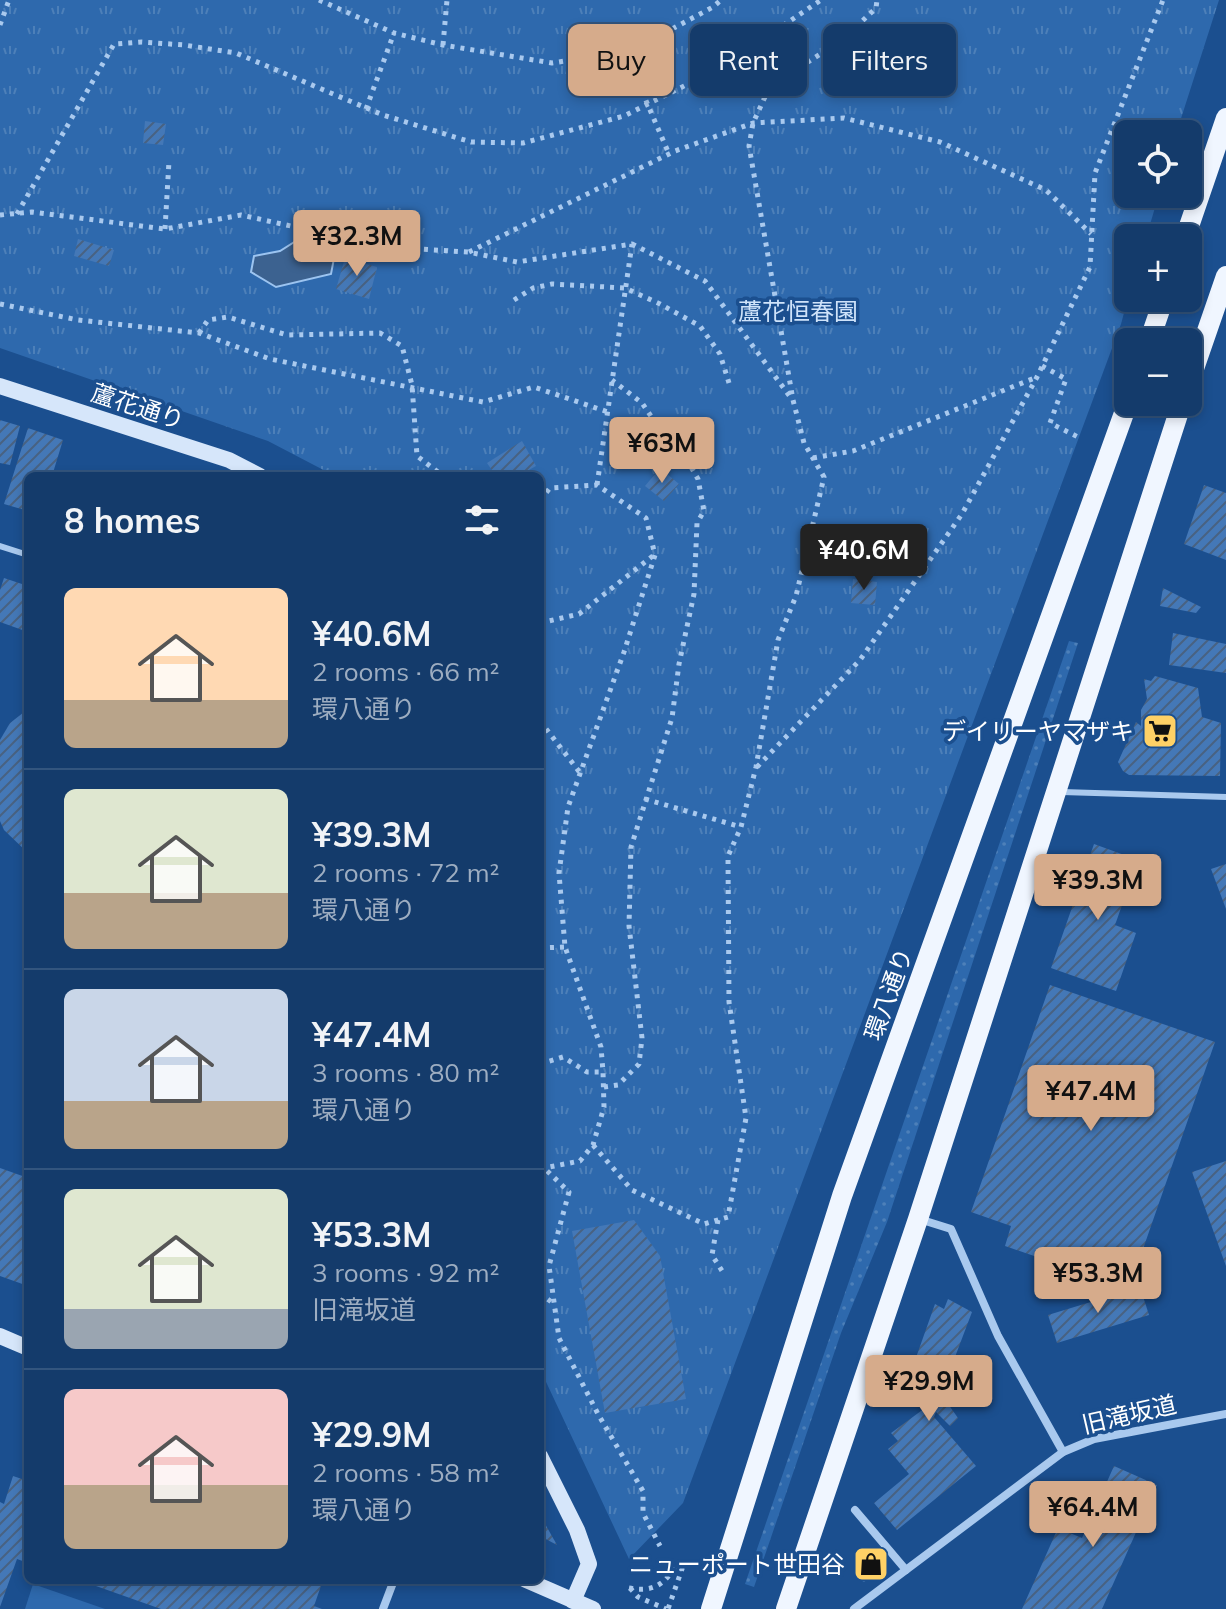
<!DOCTYPE html>
<meta charset="utf-8">
<style>
:root{--surface:#143b6b;--page:#214673;--text:#f1f3f6;--muted:#9dadc1;--line:#33557e;--accent:#d6ab8b}
body{margin:0;font-family:Mulish,"Noto Sans JP",sans-serif;background:var(--page);color:var(--text);height:100vh;display:flex;flex-direction:column;font-size:30px;white-space:nowrap}
*{box-sizing:border-box;margin:0}
p{font-size:26px;color:var(--muted)}
.icon{flex:none;width:44px;height:44px;fill:none;stroke:currentColor;stroke-width:2;stroke-linecap:round;stroke-linejoin:round}
.map{position:relative;flex:1;overflow:hidden}
.drawer{position:absolute;left:24px;top:472px;width:520px;height:1112px;display:flex;flex-direction:column;background:var(--surface);border-radius:12px;box-shadow:0 4px 12px #0003,0 0 0 2px var(--line)}
.drawer>*{flex:none}
.top-card{position:absolute;left:568px;top:24px;width:538px;height:72px;display:flex;gap:16px}
.buttons{position:absolute;left:1114px;top:120px;display:grid;gap:16px}
.buttons a{display:grid;place-items:center;width:88px;height:88px;border-radius:12px;background:var(--surface);box-shadow:0 4px 12px #0003,0 0 0 2px var(--line);font-size:40px}
.price{position:absolute;translate:-50% -68px;padding:0 18px;border-radius:8px;background:var(--accent);color:#111;font-size:26px;line-height:52px;filter:drop-shadow(0 2px 4px #0008)}
.price::after{content:'';position:absolute;left:50%;top:48px;width:24px;height:18px;margin-left:-12px;background:inherit;clip-path:polygon(0 0,100% 0,50% 100%)}
.price.current{background:#222;color:#fff}
ul{padding:0;list-style:none}
li{display:flex;align-items:center;gap:24px;height:200px;padding:0 40px}
li+li{border-top:2px solid var(--line)}
li span{display:grid;place-items:center;flex:none;width:224px;height:160px;border-radius:12px;color:#555}
li>.icon{margin-inline-start:auto}
span .icon{width:96px;height:96px;fill:#fffc;stroke-width:1}
li b{font-size:34px}
h2{display:flex;justify-content:space-between;align-items:center;height:96px;padding:0 40px;font-size:34px}
.tag{padding:0 28px;border-radius:12px;background:var(--surface);box-shadow:0 4px 12px #0003,0 0 0 2px var(--line);font-size:28px;line-height:72px}
.tag.current{background:var(--accent);color:#111}
.map>svg:first-child{display:block}
.grass{fill:url(#grass-dots)}
.park{fill:url(#park-tufts)}
.pitch{fill:#2e69ad}
.water{fill:#3c6290;stroke:#9cc4f0;stroke-width:2}
.building{fill:url(#building-hatch)}
.lines{fill:none;stroke-linecap:round;stroke-linejoin:round}
.path{stroke:#a9c9ee;stroke-width:5;stroke-dasharray:4 6;stroke-linecap:butt}
.lane{stroke:#a9c9ee;stroke-width:6}
.street{stroke:#a9c9ee;stroke-width:8}
.secondary{stroke:#d6e6fa;stroke-width:16}
.primary{stroke:#f0f6ff;stroke-width:20}
.labels{text-anchor:middle;dominant-baseline:central;stroke-width:7;stroke-linejoin:round;paint-order:stroke}
.park-label{font-size:24px;fill:#cfe3fa;stroke:#1b4f8f}
.street-label{font-size:24px;fill:#fff;stroke:#1b4f8f}
.poi-label{font-size:24px;fill:#fff;stroke:#1b4f8f;text-anchor:end}
</style>
<div class="map">
<svg width="1226" height="1609" viewBox="0 0 1226 1609">
<defs>
<pattern id="grass-dots" width="8" height="8" patternUnits="userSpaceOnUse" patternTransform="scale(2)"><rect width="8" height="8" fill="#2e69ad"/><path d="M2 2h.1M6 6h.1" fill="none" stroke="#4d80b9" stroke-width="1.8" stroke-linecap="round"/></pattern>
<pattern id="park-tufts" width="24" height="20" patternUnits="userSpaceOnUse" patternTransform="scale(2)"><rect width="24" height="20" fill="#2e69ad"/><path d="M3 7l-1-3M5 7V3M7 7l1-3M15 17l-1-3M17 17v-4M19 17l1-3" fill="none" stroke="#4d80b9"/></pattern>
<pattern id="building-hatch" width="6" height="6" patternUnits="userSpaceOnUse" patternTransform="scale(2)"><rect width="6" height="6" fill="#4478b7"/><path d="M-1 1l2-2M0 6l6-6M5 7l2-2" fill="none" stroke="#486282"/></pattern>
</defs>
<rect width="100%" height="100%" fill="#1b4f8f"/>
<path class="grass" d="M1069,641L1078,643L887,1222L841,1333L754,1587L745,1584Z"/>
<path class="park" d="M0,0H1219L1176,134H1128V194H1159L1146,238H1128V298L1121,324L683,1503L629,1559L540,1369V476H335L268,441L0,348Z"/>
<path class="pitch" d="M33,1584L105,1609H25Z"/>
<path class="water" d="M299,239L336,248L331,274L276,287L251,272L254,256L280,251Z"/>
<g class="building">
<path d="M145,121L166,124L163,145L143,143Z"/>
<path d="M78,239L114,250L109,266L74,256Z"/>
<path d="M345,258L377,267L369,299L336,289Z"/>
<path d="M0,420L20,426L10,465L0,463Z"/>
<path d="M28,428L63,440L52,476H28V511L4,504Z"/>
<path d="M522,441L536,466L518,476H496L487,463Z"/>
<path d="M660,468L679,484L664,501L645,486Z"/>
<path d="M1204,485L1226,493V560L1184,544Z"/>
<path d="M28,569V632L0,622V590L4,578L22,584Z"/>
<path d="M853,579L877,582L875,605L851,603Z"/>
<path d="M1163,588L1201,607L1196,613L1160,606Z"/>
<path d="M1173,633L1226,644V673L1169,665Z"/>
<path d="M1155,676L1198,688L1202,717L1221,723L1220,776L1129,775L1123,771L1118,762L1136,722L1141,726V710L1147,699L1144,679L1151,681Z"/>
<path d="M28,709V853L4,830L0,821V740L10,723Z"/>
<path d="M1094,844L1138,860L1115,925L1136,933L1116,991L1051,968Z"/>
<path d="M1226,864V909L1211,869Z"/>
<path d="M1050,985L1215,1042L1135,1272L1107,1262L1101,1279L1005,1246L1011,1226L971,1212Z"/>
<path d="M1226,1161V1266L1192,1172Z"/>
<path d="M0,1168L28,1178V1286L0,1276Z"/>
<path d="M634,1220L660,1256L686,1399L605,1413L572,1231Z"/>
<path d="M1140,1287L1149,1315L1057,1343L1048,1315Z"/>
<path d="M948,1299L972,1312L941,1394L958,1418L950,1426L936,1412L934,1417L976,1466L897,1530L874,1503L909,1474L888,1449L898,1441L891,1433L925,1408L902,1397L935,1304L944,1309Z"/>
<path d="M1114,1466L1157,1485L1102,1609H1022L1058,1528L1082,1538Z"/>
<path d="M13,1476L28,1481V1563L17,1559L0,1607V1502L4,1504Z"/>
<path d="M540,1515L557,1545L540,1536Z"/>
<path d="M872,1550L886,1567L864,1582L859,1579Z"/>
<path d="M79,1580H323L314,1606L322,1609H161Z"/>
</g>
<g class="lines">
<g class="path">
<path d="M319,0L394,33L443,45L552,63L631,51L713,7L721,0"/>
<path d="M0,25L9,0"/>
<path d="M443,45L447,0"/>
<path d="M638,82L669,154"/>
<path d="M366,109L394,33"/>
<path d="M17,214L114,44L142,42L184,45L236,53L383,115L471,142L523,143L624,116L720,68L821,0"/>
<path d="M0,215L32,212L165,229L241,215L386,247L468,252L517,262L632,244L597,485"/>
<path d="M165,229L169,161"/>
<path d="M632,244L705,281L791,398"/>
<path d="M469,252L675,151L753,123L844,118L940,142L1046,190L1091,234"/>
<path d="M514,300L533,288L552,284L625,288L660,304L700,326L720,354L729,383"/>
<path d="M0,304L78,320L199,333L270,359L483,402L534,387L608,412"/>
<path d="M199,333L208,320L228,317L287,335L380,333L402,346L412,385L417,456L443,476"/>
<path d="M1042,366L1066,379L1050,423L1082,439"/>
<path d="M813,458L853,451L1037,377"/>
<path d="M540,500L550,488L597,485L646,518L655,555L624,652L568,807L559,873L565,947L601,1047L603,1072L604,1107L593,1145L580,1161L544,1168L540,1171"/>
<path d="M540,623L579,614L654,555"/>
<path d="M540,721L581,774"/>
<path d="M757,767L860,660L962,514L1037,377L1090,267L1095,173L1163,0"/>
<path d="M645,799L741,827"/>
<path d="M540,948L565,947"/>
<path d="M540,1064L563,1057L587,1072H603"/>
<path d="M604,1087L618,1085L639,1064L642,1038L629,926L631,847L672,718L679,664L694,594L697,523L704,511L698,479L683,453L661,431L642,403L612,380"/>
<path d="M593,1145L632,1190L704,1224L728,1217L746,1118L729,1002L728,856L741,827L756,767L778,640L796,596L824,477L804,443L793,400L749,146L753,123L770,86L841,41L876,8L877,0"/>
<path d="M540,1164L569,1192L549,1266L559,1338L598,1414L643,1491V1513L660,1546"/>
<path d="M718,1220L712,1255L724,1274"/>
<path d="M540,1293L554,1304"/>
<path d="M629,1588C652,1592 663,1586 675,1567L682,1569L668,1609"/>
<path d="M630,1588L638,1597L666,1609"/>
</g>
<g class="lane">
<path d="M0,546L28,555"/>
<path d="M1062,792L1226,797"/>
</g>
<g class="street">
<path d="M919,1219L951,1229L998,1336L1063,1452"/>
<path d="M855,1510L906,1570"/>
<path d="M383,1609L394,1580"/>
<path d="M854,1609L1063,1452L1094,1439L1226,1414"/>
</g>
<g class="secondary">
<path d="M0,386L229,460L260,476"/>
<path d="M0,1336L28,1348"/>
<path d="M540,1456L577,1530L589,1564L573,1601"/>
<path d="M526,1580L593,1609"/>
</g>
<g class="primary">
<path d="M1185,238L1226,118"/>
<path d="M1149,342L1164,298"/>
<path d="M1188,386L1226,276"/>
<path d="M711,1609L842,1196L1128,402"/>
<path d="M786,1609L918,1219L1182,402"/>
</g>
</g>
<defs>
<symbol id="supermarket-square" viewBox="-11 -11 22 22"><rect x="-9" y="-9" width="18" height="18" rx="4" fill="#ffd166" stroke="#1b4f8f"/><path d="M-6-5.5h2.5l.6 2H6L4.5 2H-2.5L-4.4-4H-6ZM-1.5 3.2a1.3 1.3 0 1 0 .1 0ZM3 3.2a1.3 1.3 0 1 0 .1 0Z" fill="#111"/></symbol>
<symbol id="shop-square" viewBox="-11 -11 22 22"><rect x="-9" y="-9" width="18" height="18" rx="4" fill="#ffd166" stroke="#1b4f8f"/><path d="M-5-2.5h2.3a2.7 3.5 0 0 1 5.4 0H5L5.5 6h-11ZM-1.5-2.5h3a1.5 2.3 0 0 0-3 0Z" fill="#111"/></symbol>
</defs>
<g fill-rule="evenodd">
<use href="#supermarket-square" x="1140" y="711" width="40" height="40"/>
<use href="#shop-square" x="851" y="1544" width="40" height="40"/>
</g>
<g class="labels">
<g class="park-label">
<text x="798" y="311">蘆花恒春園</text>
</g>
<g class="street-label">
<text transform="translate(138 406) rotate(18)">蘆花通り</text>
<text transform="translate(888 994) rotate(-70)">環八通り</text>
<text transform="translate(1129 1414) rotate(-13)">旧滝坂道</text>
</g>
<g class="poi-label">
<text x="1134" y="731">デイリーヤマザキ</text>
<text x="845" y="1564">ニューポート世田谷</text>
</g>
</g>
</svg>
<div class="buttons">
<a><svg class="icon" aria-label="locate" viewBox="0 0 24 24"><circle cx="12" cy="12" r="6"/><path d="M12 2v4M12 18v4M2 12h4M18 12h4"/></svg></a>
<a>+</a>
<a>−</a>
</div>
<b class="price" style="left:357px;top:278px">¥32.3M</b>
<b class="price" style="left:662px;top:485px">¥63M</b>
<b class="price current" style="left:864px;top:592px">¥40.6M</b>
<b class="price" style="left:1098px;top:922px">¥39.3M</b>
<b class="price" style="left:1091px;top:1133px">¥47.4M</b>
<b class="price" style="left:1098px;top:1315px">¥53.3M</b>
<b class="price" style="left:929px;top:1423px">¥29.9M</b>
<b class="price" style="left:1093px;top:1549px">¥64.4M</b>
<div class="top-card">
<a class="tag current">Buy</a>
<a class="tag">Rent</a>
<a class="tag">Filters</a>
</div>
<section class="drawer">
<h2>8 homes<svg class="icon" aria-label="filters" viewBox="0 0 24 24"><path d="M4 7h16M4 17h16"/><circle cx="9" cy="7" r="2"/><circle cx="15" cy="17" r="2"/></svg></h2>
<ul>
<li><span style="background:linear-gradient(#ffd9b3 70%,#b9a48a 0)"><svg class="icon" aria-label="home" viewBox="0 0 24 24"><path d="M3 11l9-7 9 7M6 9v11h12V9"/></svg></span><div><b>¥40.6M</b><p>2 rooms · 66 m²</p><p>環八通り</p></div></li>
<li><span style="background:linear-gradient(#dfe7d0 65%,#b9a48a 0)"><svg class="icon" aria-label="home" viewBox="0 0 24 24"><path d="M3 11l9-7 9 7M6 9v11h12V9"/></svg></span><div><b>¥39.3M</b><p>2 rooms · 72 m²</p><p>環八通り</p></div></li>
<li><span style="background:linear-gradient(#c9d6e8 70%,#b9a48a 0)"><svg class="icon" aria-label="home" viewBox="0 0 24 24"><path d="M3 11l9-7 9 7M6 9v11h12V9"/></svg></span><div><b>¥47.4M</b><p>3 rooms · 80 m²</p><p>環八通り</p></div></li>
<li><span style="background:linear-gradient(#dfe7d0 75%,#9aa5b1 0)"><svg class="icon" aria-label="home" viewBox="0 0 24 24"><path d="M3 11l9-7 9 7M6 9v11h12V9"/></svg></span><div><b>¥53.3M</b><p>3 rooms · 92 m²</p><p>旧滝坂道</p></div></li>
<li><span style="background:linear-gradient(#f6c9c9 60%,#b9a48a 0)"><svg class="icon" aria-label="home" viewBox="0 0 24 24"><path d="M3 11l9-7 9 7M6 9v11h12V9"/></svg></span><div><b>¥29.9M</b><p>2 rooms · 58 m²</p><p>環八通り</p></div></li>
</ul>
</section>
</div>
